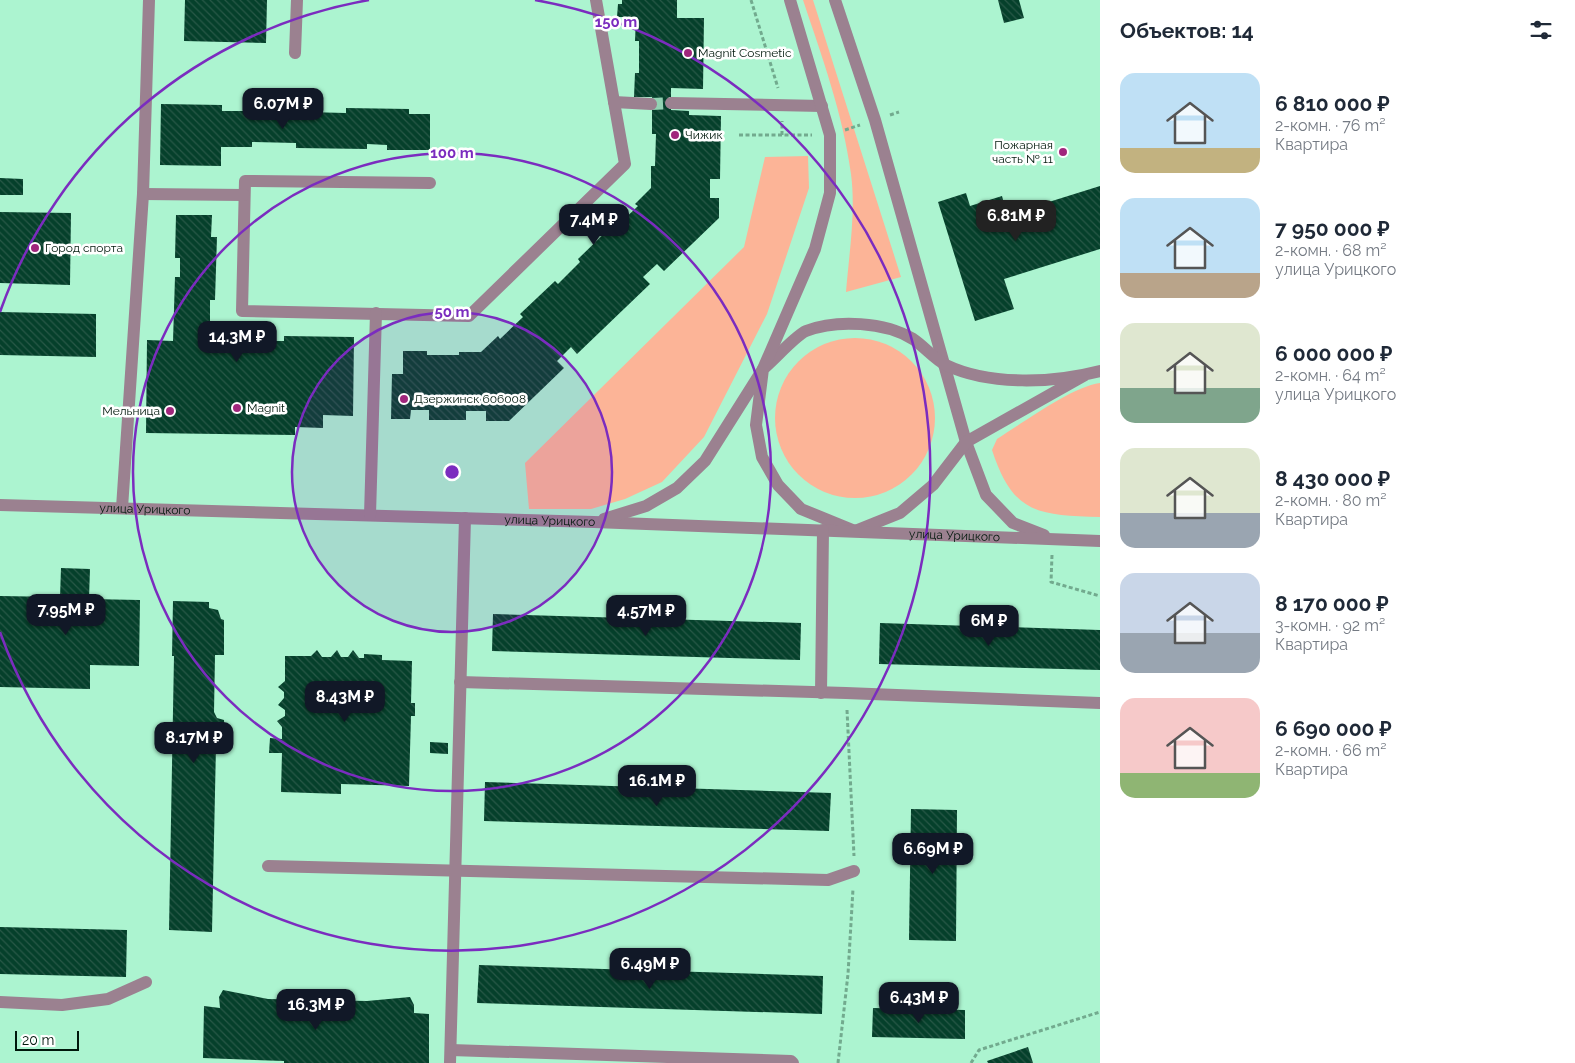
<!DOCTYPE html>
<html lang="ru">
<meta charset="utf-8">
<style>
:root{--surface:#fff;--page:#f2f2f3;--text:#1f2937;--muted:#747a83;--accent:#111827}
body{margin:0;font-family:Raleway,sans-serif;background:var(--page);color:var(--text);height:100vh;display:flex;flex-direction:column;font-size:19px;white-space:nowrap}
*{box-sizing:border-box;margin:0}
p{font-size:16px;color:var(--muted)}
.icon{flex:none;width:28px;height:28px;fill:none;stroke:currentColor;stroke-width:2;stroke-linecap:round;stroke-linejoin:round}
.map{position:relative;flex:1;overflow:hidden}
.drawer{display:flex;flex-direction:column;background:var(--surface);width:475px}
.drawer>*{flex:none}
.scale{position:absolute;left:15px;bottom:12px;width:64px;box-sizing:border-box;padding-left:5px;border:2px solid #00180c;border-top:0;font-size:14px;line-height:18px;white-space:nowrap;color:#00180c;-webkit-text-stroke:4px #fff;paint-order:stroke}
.price{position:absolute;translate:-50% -42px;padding:0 11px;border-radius:10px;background:var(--accent);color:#fff;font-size:16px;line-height:32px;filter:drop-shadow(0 1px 2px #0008)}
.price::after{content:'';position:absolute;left:50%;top:30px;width:15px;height:11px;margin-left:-8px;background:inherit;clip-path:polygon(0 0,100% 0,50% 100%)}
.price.on{background:#222;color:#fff}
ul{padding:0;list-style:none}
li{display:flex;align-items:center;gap:15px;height:125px;padding:0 20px}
li span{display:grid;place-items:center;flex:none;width:140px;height:100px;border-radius:15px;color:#555}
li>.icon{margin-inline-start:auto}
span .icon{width:60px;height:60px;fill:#fffc;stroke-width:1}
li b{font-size:21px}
h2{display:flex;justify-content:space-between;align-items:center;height:60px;padding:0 20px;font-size:21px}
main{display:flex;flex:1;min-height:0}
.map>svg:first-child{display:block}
.grass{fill:#fcb497}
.building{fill:url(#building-back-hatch)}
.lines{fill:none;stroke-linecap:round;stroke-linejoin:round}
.minor-tunnel{stroke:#92d3b3;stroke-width:12;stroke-dasharray:12 6;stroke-linecap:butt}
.path{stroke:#72aa8e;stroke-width:3;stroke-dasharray:4 2.5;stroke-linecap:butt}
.minor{stroke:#9b8190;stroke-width:12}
.ring{fill:none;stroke:#7b2cbf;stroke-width:2.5}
.poi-dot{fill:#a0267c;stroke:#fff;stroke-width:2}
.labels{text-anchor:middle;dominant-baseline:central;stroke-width:5;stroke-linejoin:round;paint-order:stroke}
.poi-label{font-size:12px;fill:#00180c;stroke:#fff;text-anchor:start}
.street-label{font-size:12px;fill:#00180c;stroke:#fff}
.centre{fill:#7b2cbf;stroke:#fff;stroke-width:2.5}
.ring-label{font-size:15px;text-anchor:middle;font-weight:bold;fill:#7b2cbf;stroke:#fff;stroke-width:5;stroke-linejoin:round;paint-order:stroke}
</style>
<main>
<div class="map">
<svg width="1100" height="1063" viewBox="0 0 1100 1063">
<defs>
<pattern id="building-back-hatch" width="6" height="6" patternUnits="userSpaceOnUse" patternTransform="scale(1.25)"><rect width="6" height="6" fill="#05402b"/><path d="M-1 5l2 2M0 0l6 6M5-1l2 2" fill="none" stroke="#285847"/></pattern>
</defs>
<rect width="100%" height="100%" fill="#acf4d0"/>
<g class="grass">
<path d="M803,0H813L901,277L846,292C849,254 856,212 851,174C843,114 822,57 803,0Z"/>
<path d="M808,156L809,188L767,314L704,437L662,482L625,499L591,509H529L525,463L744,247L765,157Z"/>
<circle cx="855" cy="418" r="80"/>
<path d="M1100,383V517C1037,515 1013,514 992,450L997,439C1023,423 1071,387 1100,383Z"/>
</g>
<g class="building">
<path d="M185,0H267L266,43L184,41Z"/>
<path d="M622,0H677V18H704L703,89L671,88V110L689,111V115L721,116L720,179H710V198H719V218L664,271L657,264L643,277L650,284L577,354L571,347L557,361L564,368L509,421H486V411H466V420H429V410H411L410,419H391L392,374H403V351H427V355H459V352H481L498,336L500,339L523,317L520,314L555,281L558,284L580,262L578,259L612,226L615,228L638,206L635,204L651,188V166H655L656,134H652V97H634L635,73H639V41H635L636,17H617L618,4H622Z"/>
<path d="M998,0H1019L1024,18L1004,23Z"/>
<path d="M161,104L222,105V111H243V106L306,107V112L346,113V108L409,109V114H430V150H387V145L367,144V149L296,148V143L252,142V147H221V166L160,165Z"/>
<path d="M0,178L23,179V195H0Z"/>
<path d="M1100,186V249L1004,279L1014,309L975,321L938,202L966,193L970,206L1002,196L1007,215Z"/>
<path d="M0,212L71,213L70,285L0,283Z"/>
<path d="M176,215H212L211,237H217L215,300H210V330L216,331V335L265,336V341H284V336L354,337L353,416L323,415V428L295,427V435L146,433L147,340L173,341L175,277H180V258H175Z"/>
<path d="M0,312L96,314V357L0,355Z"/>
<path d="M61,568L90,569L89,599L140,600L139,666L90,665V689L0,687V596L60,597Z"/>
<path d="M173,601L209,602V608L218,610L221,619L224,620V655H215L214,712L217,718L224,720L225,746H216L212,932L169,930L174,656H172Z"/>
<path d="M493,614L801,623L800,660L492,651Z"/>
<path d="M880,623L1100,630V670L879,664Z"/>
<path d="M317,650L322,657H331L337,650L341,657H348L353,650L359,658H364V654L382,655V660L412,661L411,703H415V716H411L409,786L341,784V794L281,792L282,753H269L270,738L282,739V727L277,721L285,716V710L278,705L284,698V692L278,687L285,681V656H311Z"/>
<path d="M430,742L448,743V754L430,753Z"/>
<path d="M485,782L831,793L829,831L484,821Z"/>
<path d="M911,809L957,810L956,941L909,940Z"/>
<path d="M0,927L127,930L126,977L0,974Z"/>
<path d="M479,965L823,976L822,1014L477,1003Z"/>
<path d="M223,990L268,999L367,1001L410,997L414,1005V1013L429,1014V1063H284V1061L203,1058L204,1006L220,1008L219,997Z"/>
<path d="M873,1008L965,1010V1039L872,1037Z"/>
<path d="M1028,1047L1033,1063H988L987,1061Z"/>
</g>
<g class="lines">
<path class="minor-tunnel" d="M651,104L671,103"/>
<g class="path">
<path d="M751,0L778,88"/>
<path d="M890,115L899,112"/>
<path d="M845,130L860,125"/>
<path d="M739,135H812"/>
<path d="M782,135V121"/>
<path d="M1052,555L1051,582L1100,596"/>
<path d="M847,710L854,856"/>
<path d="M838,1063L848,974L853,889"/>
<path d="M971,1063L979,1050L1100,1012"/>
</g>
<g class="minor">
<path d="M835,0L875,120L966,442L986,495L1013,523L1044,535"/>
<path d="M295,53L297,0"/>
<path d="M614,102L651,104"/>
<path d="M671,103L822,106"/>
<path d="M430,183L245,181L242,311L469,316L625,164L596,0"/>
<path d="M143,194L244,195"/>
<path d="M1085,375L966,442L933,485L900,513L855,531L801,509L778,485L762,457L756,425L763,369C773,361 796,335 806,331C837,319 885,322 913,339C925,347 934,359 946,365C990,386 1054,383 1100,371"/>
<path id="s1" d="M0,505L594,522L1100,541"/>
<path d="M122,508L143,194L149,0"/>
<path d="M370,515L376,313"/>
<path d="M604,519L646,506L677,488L705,461L763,369L815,249L830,193V135L790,0"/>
<path d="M460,682L846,693L1100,703"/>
<path d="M821,693L823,530"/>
<path d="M268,866L828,880L854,871"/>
<path d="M0,1002L62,1005L108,999L146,982"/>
<path d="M451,1050L791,1061L793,1063"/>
<path d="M450,1063L465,518"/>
</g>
</g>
<circle cx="452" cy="472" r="160" fill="#7b2cbf" fill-opacity=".12"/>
<g class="ring">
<circle cx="452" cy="472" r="160"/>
<circle cx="452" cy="472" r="319"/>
<path d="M0 312A479 479 0 0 1 369 0M535 0A479 479 0 1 1 0 632"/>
</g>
<g class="poi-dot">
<circle cx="688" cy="53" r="5"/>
<circle cx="675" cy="135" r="5"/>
<circle cx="1063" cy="152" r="5"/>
<circle cx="35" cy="248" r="5"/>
<circle cx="404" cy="399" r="5"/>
<circle cx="237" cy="408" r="5"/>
<circle cx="170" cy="411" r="5"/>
</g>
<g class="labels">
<g class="poi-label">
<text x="698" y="53">Magnit Cosmetic</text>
<text x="685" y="135">Чижик</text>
<text x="1053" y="145" text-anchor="end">Пожарная<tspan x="1053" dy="14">часть № 11</tspan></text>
<text x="45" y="248">Город спорта</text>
<text x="414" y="399">Дзержинск 606008</text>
<text x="247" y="408">Magnit</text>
<text x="160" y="411" text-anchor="end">Мельница</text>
</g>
<g class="street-label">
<text stroke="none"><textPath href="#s1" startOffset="145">улица Урицкого</textPath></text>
<text stroke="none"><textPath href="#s1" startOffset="550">улица Урицкого</textPath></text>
<text stroke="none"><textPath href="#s1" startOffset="955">улица Урицкого</textPath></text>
</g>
</g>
<circle cx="452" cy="472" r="8" class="centre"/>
<g class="ring-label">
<text x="616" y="27">150 m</text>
<text x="452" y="158">100 m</text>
<text x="452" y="317">50 m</text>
</g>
</svg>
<div class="scale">20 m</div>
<b class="price" style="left:283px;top:130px">6.07M ₽</b>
<b class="price on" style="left:1016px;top:242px">6.81M ₽</b>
<b class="price" style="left:594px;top:246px">7.4M ₽</b>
<b class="price" style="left:237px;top:363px">14.3M ₽</b>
<b class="price" style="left:66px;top:636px">7.95M ₽</b>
<b class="price" style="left:646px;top:637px">4.57M ₽</b>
<b class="price" style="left:989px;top:647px">6M ₽</b>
<b class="price" style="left:345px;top:723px">8.43M ₽</b>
<b class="price" style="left:194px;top:764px">8.17M ₽</b>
<b class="price" style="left:657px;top:807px">16.1M ₽</b>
<b class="price" style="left:933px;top:875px">6.69M ₽</b>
<b class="price" style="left:650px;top:990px">6.49M ₽</b>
<b class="price" style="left:919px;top:1024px">6.43M ₽</b>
<b class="price" style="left:316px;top:1031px">16.3M ₽</b>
</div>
<section class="drawer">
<h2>Объектов: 14<svg class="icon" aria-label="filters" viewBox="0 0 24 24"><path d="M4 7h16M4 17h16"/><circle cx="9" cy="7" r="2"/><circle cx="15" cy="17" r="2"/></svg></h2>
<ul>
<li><span style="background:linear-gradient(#bfe0f5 75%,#c2b280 0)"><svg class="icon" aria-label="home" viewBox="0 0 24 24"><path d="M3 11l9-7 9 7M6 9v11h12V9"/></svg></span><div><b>6 810 000 ₽</b><p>2-комн. · 76 m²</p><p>Квартира</p></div></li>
<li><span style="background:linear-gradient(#bfe0f5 75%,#b9a48a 0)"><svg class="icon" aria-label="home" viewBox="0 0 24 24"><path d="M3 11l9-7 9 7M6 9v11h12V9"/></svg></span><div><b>7 950 000 ₽</b><p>2-комн. · 68 m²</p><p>улица Урицкого</p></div></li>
<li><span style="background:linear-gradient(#dfe7d0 65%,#7fa58c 0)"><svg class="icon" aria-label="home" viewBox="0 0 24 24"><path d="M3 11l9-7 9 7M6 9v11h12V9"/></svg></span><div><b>6 000 000 ₽</b><p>2-комн. · 64 m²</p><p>улица Урицкого</p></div></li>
<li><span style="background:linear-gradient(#dfe7d0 65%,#9aa5b1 0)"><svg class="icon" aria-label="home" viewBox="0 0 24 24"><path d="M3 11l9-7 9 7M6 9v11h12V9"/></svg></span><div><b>8 430 000 ₽</b><p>2-комн. · 80 m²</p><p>Квартира</p></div></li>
<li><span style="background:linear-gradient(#c9d6e8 60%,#9aa5b1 0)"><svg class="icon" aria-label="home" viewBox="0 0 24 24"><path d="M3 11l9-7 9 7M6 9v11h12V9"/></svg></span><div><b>8 170 000 ₽</b><p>3-комн. · 92 m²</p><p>Квартира</p></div></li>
<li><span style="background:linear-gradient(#f6c9c9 75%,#8fb573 0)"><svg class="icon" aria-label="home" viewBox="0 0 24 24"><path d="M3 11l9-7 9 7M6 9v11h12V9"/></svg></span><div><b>6 690 000 ₽</b><p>2-комн. · 66 m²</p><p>Квартира</p></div></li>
</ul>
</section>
</main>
